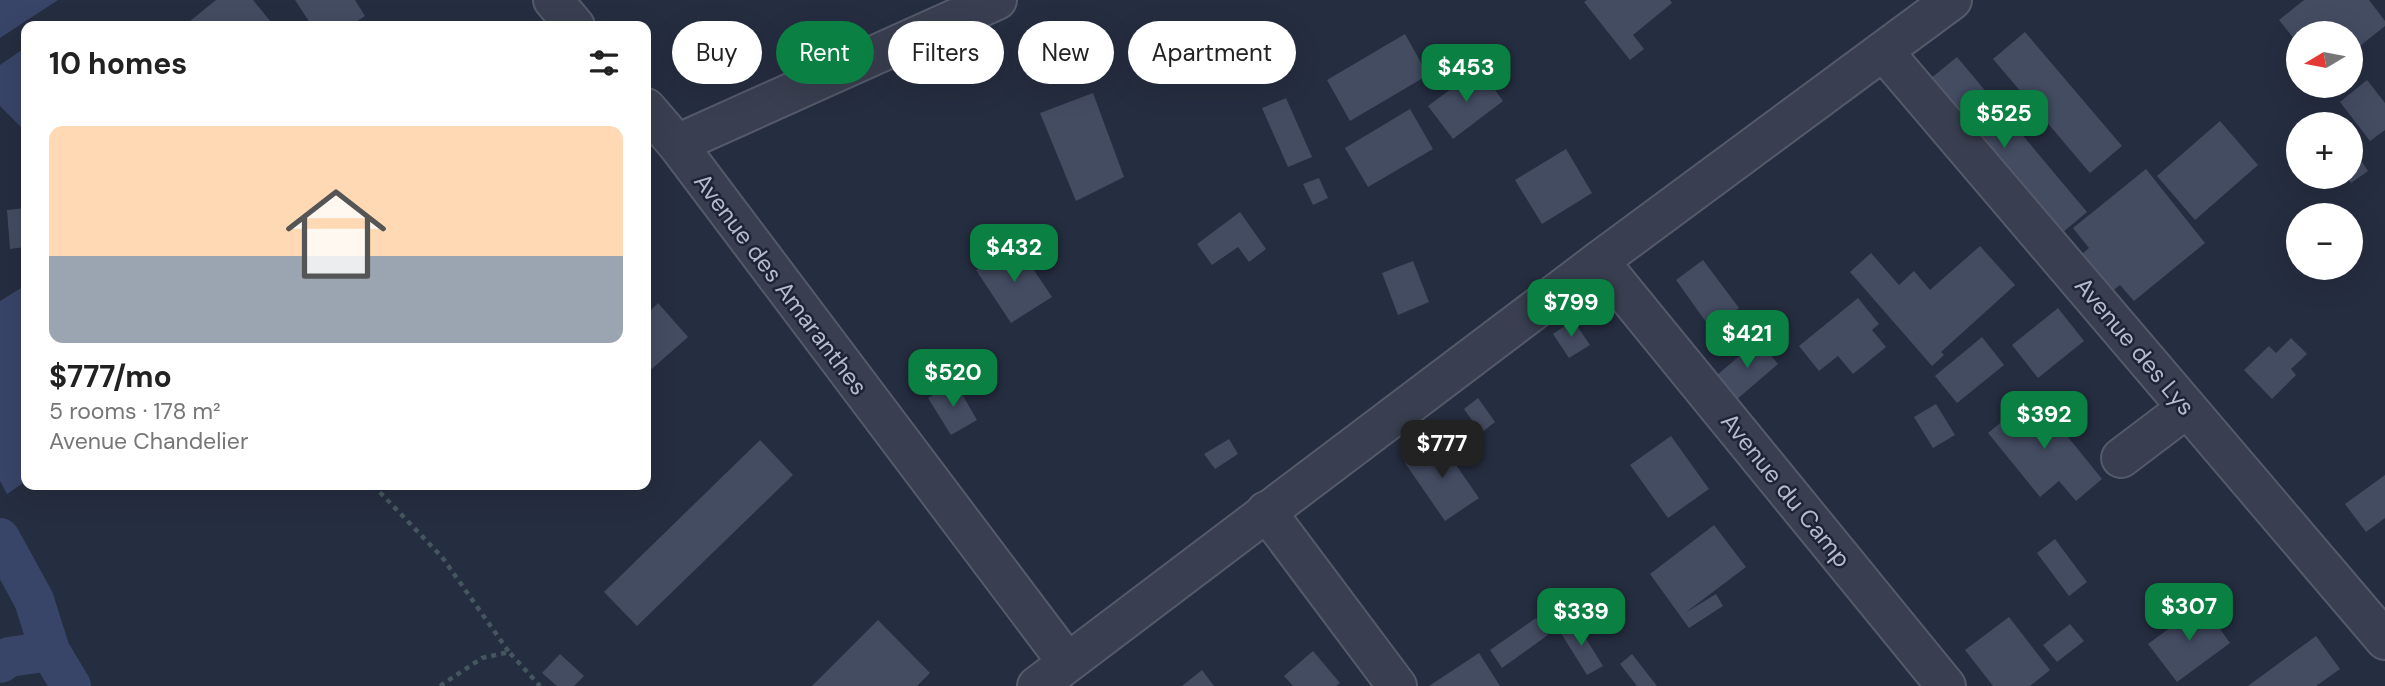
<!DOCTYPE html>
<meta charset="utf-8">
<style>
:root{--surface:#fff;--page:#f2f2f2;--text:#222;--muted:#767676;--accent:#0b8043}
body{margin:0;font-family:"DM Sans",sans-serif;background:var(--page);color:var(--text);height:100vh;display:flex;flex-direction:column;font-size:26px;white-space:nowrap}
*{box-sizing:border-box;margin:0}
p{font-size:23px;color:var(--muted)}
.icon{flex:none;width:38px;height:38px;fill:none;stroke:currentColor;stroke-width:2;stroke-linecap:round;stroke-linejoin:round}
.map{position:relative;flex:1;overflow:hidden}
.side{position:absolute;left:21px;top:21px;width:630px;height:469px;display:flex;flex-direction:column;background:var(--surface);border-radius:14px;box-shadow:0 7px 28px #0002}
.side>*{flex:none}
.top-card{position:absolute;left:672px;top:21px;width:665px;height:63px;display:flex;gap:14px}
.needle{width:46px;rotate:260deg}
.controls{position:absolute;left:2286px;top:21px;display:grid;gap:14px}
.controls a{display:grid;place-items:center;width:77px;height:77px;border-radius:50%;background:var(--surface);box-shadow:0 7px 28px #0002;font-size:35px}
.price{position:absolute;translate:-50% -60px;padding:0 16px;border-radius:14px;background:var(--accent);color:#fff;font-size:23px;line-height:46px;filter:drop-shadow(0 2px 4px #0008)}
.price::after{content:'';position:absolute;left:50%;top:42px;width:21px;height:16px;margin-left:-10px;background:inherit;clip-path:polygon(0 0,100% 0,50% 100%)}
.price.current{background:#222;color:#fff}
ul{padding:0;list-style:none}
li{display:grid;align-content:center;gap:14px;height:371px;padding:0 28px}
li span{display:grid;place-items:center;height:217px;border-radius:14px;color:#555}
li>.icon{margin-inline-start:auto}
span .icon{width:126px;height:126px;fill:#fffc;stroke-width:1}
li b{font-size:30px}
h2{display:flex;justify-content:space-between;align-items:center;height:84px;padding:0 28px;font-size:30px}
.tag{padding:0 24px;border-radius:32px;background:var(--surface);box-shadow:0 7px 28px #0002;font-size:24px;line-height:63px}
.tag.current{background:var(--accent);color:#fff}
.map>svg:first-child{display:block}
.water{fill:#384568}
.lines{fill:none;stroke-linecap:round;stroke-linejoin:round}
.canal{stroke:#384568;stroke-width:40}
.building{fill:#444c62}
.minor-casing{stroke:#545a6a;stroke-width:42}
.path{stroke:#45575e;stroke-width:4.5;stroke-dasharray:5 5;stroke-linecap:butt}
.minor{stroke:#393f50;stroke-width:38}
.labels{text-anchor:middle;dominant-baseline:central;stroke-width:5;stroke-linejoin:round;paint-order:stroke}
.street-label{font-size:24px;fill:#b5bbca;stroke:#1e2435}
</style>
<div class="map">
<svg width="2385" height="686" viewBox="0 0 2385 686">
<rect width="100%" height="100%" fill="#252d40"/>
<g class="water">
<path d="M0,0H58L0,38Z"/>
<path d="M26,47V127L23,129L0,106V65Z"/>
<path d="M26,285V481L7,494L0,481V301Z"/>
</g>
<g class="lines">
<g class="canal">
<path d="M0,538L34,600L50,651L71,686"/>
<path d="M0,663L9,657L50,651"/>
</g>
</g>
<g class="building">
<path d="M216,0H253L271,22L266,26H184Z"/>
<path d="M295,0H355L365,16L350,26H312Z"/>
<path d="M1587,0H1670L1672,3L1633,35L1644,49L1630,60L1584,2Z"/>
<path d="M2304,0H2369L2385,21V26L2350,54V33H2298V44L2279,20Z"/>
<path d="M2025,32L2122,146L2090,173L1993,59Z"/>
<path d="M1405,34L1428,75L1350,121L1327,80Z"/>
<path d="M1957,57L2087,212L2050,243L1920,87Z"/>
<path d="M1479,68L1503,101L1453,139L1428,106Z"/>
<path d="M2367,80L2385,103V130L2370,141L2340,102Z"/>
<path d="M1093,93L1124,177L1076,201L1040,113Z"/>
<path d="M1286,98L1312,157L1288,167L1262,108Z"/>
<path d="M1410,109L1433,149L1368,187L1345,148Z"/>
<path d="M2220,121L2258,165L2195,220L2157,176Z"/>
<path d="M2350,143L2368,171L2351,183L2347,177H2350Z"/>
<path d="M1566,149L1592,193L1542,224L1515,180Z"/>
<path d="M2146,169L2205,243L2134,301L2120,285L2102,299L2073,262L2089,248L2073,228Z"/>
<path d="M1319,178L1328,198L1313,205L1303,184Z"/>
<path d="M26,208V247L10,249L7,210Z"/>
<path d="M1240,212L1266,249L1249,262L1238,247L1212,265L1197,244Z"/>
<path d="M1017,245L1052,297L1011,323L976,270Z"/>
<path d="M1980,246L2015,285L1941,352L1944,355L1932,366L1850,272L1871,253L1899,285L1914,271L1930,290Z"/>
<path d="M1703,260L1739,308L1711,329L1676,280Z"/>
<path d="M1413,261L1429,302L1398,315L1382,273Z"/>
<path d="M1858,298L1879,324L1872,330L1886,347L1853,374L1838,356L1819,371L1799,346Z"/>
<path d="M658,303L688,337L646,374V315Z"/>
<path d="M2058,308L2084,341L2038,378L2012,345Z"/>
<path d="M1573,320L1590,345L1569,358L1553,334Z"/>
<path d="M1982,337L2004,365L1957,403L1935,376Z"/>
<path d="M2291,338L2307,354L2291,369L2296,375L2272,399L2244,370L2269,346L2276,353Z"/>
<path d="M1758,340L1778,364L1736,400L1716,376Z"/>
<path d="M955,382L977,420L951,435L928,398Z"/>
<path d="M2034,395L2102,479L2076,501L2059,481L2040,497L1988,433Z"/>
<path d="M1478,398L1495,422L1481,433L1464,409Z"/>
<path d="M1936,404L1955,435L1933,448L1914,417Z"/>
<path d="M1671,436L1709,489L1668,518L1630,465Z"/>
<path d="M1229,439L1238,454L1215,469L1204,454Z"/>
<path d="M1438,439L1479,498L1445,521L1405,463Z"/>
<path d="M760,440L793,475L637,626L604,592Z"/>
<path d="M2385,475V518L2366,532L2345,504Z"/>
<path d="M1714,525L1746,567L1685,613L1716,594L1723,606L1689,628L1650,574Z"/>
<path d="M2055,539L2087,582L2069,596L2037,553Z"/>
<path d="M2202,604L2230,643L2177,682L2148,644Z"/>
<path d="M2009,617L2050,670L2030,686H1993L1965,650Z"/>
<path d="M1536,618L1548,635L1502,668L1490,650Z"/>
<path d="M878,620L930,673L917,686H812Z"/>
<path d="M1575,621L1603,666L1587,675L1559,630Z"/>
<path d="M2070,624L2084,641L2057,662L2043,645Z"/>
<path d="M2316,636L2340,669L2316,686H2248Z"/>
<path d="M1313,651L1340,683L1336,686H1293L1284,676Z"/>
<path d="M1479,653L1500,686H1429Z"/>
<path d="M560,654L584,676L574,686H557L542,673Z"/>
<path d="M1632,654L1657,686H1637L1620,664Z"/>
<path d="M1202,670L1214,686H1182Z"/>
</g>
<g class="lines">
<defs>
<g id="minor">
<path d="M553,0L575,26"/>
<path d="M1884,52L2385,640"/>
<path d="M646,108L677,144L1067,662"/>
<path d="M677,144L997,0"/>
<path d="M1599,261L1946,686"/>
<path d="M2121,458L2187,408"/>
<path d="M1266,511L1397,686"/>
<path d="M1037,686L1599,261L1952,0"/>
</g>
</defs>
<use href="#minor" class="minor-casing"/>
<g class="path">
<path d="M373,485L442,557L509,652"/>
<path d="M440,686L482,658L509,652L540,686"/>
</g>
<use href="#minor" class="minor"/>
</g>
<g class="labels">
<g class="street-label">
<text transform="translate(781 284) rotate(53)">Avenue des Amaranthes</text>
<text transform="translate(2135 346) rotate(50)">Avenue des Lys</text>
<text transform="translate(1786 490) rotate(51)">Avenue du Camp</text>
</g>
</g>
</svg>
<div class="controls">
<a><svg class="needle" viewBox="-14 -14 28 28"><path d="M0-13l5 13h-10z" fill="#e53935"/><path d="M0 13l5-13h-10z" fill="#767676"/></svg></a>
<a>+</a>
<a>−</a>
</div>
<b class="price" style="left:1466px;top:104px">$453</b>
<b class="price" style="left:2004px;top:150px">$525</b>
<b class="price" style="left:1014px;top:284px">$432</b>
<b class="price" style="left:1571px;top:339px">$799</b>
<b class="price" style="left:1747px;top:370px">$421</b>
<b class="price" style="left:953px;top:409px">$520</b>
<b class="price" style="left:2044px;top:451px">$392</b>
<b class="price current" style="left:1442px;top:480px">$777</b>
<b class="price" style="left:2189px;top:643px">$307</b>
<b class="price" style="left:1581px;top:648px">$339</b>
<div class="top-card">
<a class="tag">Buy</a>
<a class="tag current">Rent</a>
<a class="tag">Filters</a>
<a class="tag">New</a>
<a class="tag">Apartment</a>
</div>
<section class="side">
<h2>10 homes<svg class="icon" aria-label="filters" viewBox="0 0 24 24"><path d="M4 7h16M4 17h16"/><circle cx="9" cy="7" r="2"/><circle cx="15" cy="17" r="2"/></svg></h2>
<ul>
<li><span style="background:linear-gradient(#ffd9b3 60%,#9aa5b1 0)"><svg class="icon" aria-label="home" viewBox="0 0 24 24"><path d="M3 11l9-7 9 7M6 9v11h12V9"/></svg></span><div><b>$777/mo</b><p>5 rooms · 178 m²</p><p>Avenue Chandelier</p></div></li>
</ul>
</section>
</div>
